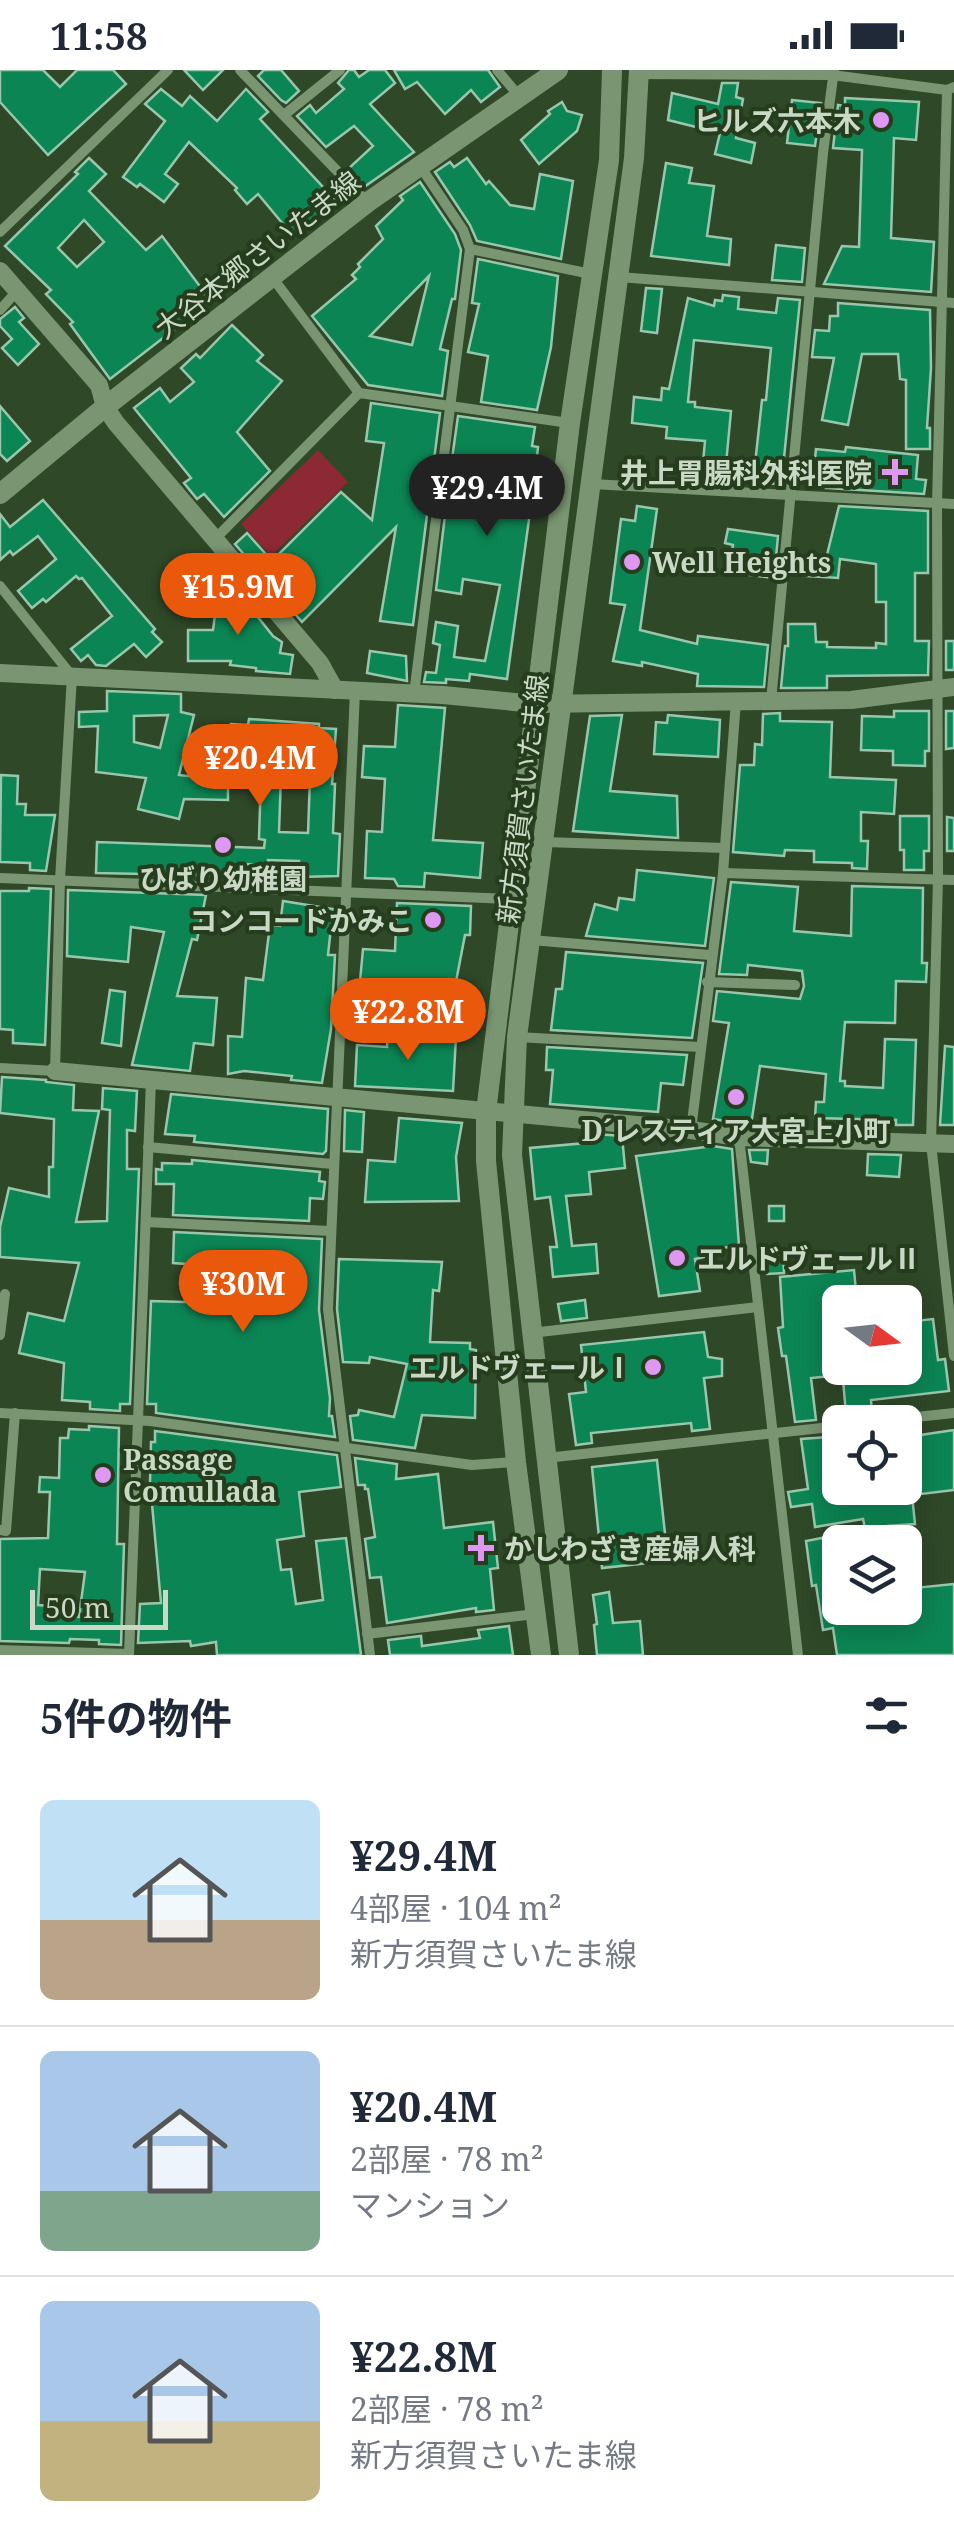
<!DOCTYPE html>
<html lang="ja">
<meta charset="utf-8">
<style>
:root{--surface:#fff;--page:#f2f2f3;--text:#1f2937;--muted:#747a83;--line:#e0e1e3;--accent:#ea580c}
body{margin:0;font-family:"Noto Serif","Noto Sans JP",serif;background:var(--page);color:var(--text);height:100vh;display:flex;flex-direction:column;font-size:38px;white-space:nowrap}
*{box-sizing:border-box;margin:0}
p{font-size:32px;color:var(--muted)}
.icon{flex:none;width:55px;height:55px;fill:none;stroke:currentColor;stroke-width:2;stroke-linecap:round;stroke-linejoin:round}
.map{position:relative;height:1585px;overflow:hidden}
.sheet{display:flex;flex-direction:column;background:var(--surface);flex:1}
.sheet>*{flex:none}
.needle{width:65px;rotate:105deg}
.tools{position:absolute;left:822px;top:1215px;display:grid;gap:20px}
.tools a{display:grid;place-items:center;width:100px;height:100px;border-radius:15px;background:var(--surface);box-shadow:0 5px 25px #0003;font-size:50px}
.scale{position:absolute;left:30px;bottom:25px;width:138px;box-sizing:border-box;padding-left:10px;border:5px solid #cad9c6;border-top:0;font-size:28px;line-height:35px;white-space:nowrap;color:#cad9c6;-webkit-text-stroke:8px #253d1d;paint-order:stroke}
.price{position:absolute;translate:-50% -85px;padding:0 22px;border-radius:35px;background:var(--accent);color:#fff;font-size:32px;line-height:65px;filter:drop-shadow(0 2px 5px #0008)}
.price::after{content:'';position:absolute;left:50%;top:60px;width:30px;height:22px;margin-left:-15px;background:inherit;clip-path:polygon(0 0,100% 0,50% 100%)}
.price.current{background:#222;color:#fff}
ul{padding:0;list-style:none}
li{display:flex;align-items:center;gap:30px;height:250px;padding:0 40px}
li+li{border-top:2px solid var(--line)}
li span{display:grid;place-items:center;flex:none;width:280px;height:200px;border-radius:15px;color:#555}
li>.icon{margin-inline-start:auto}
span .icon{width:120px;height:120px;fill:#fffc;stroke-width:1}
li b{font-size:42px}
h2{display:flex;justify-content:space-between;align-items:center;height:120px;padding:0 40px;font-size:42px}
.status{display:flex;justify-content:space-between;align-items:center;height:70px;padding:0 50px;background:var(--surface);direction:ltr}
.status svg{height:28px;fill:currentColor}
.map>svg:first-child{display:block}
.green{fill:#8c2934}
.building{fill:#0c8554;stroke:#99c7ac;stroke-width:2.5;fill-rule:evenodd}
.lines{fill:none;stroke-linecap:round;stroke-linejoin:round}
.minor{stroke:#799571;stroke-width:10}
.tertiary{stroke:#799571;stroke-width:18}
.secondary{stroke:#799571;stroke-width:20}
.poi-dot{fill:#de98f2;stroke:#253d1d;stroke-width:4}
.labels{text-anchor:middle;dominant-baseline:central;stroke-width:8;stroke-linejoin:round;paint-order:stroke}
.poi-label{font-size:28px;font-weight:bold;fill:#cad9c6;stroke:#253d1d;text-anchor:end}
.street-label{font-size:28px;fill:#cad9c6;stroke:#253d1d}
</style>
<div class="status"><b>11:58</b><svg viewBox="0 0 49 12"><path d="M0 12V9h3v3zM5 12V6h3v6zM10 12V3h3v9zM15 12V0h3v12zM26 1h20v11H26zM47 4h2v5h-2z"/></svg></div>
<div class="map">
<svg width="954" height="1585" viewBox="0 0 954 1585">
<rect width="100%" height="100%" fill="#2f4828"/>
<path class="green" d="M318,380L348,412L271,486L241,454Z"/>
<g class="building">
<path d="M0,0H43L60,17L77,0H113L126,14L48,85L0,32Z"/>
<path d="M184,0H223L203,20Z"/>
<path d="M264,0H281L299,21L286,33L281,30L258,6Z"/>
<path d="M349,0H354L359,7L369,0H385L395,13L370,34L414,82L364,117L348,99L373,76L354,56L326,77L297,46L310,35L316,43L344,19L338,13Z"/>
<path d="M394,0H488L500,17L481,32L471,20L445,44L417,12L405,19Z"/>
<path d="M722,13H738L736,27L743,29L736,68L755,73L751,93L715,84L720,63L668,50L672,23L718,34Z"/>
<path d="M161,19L182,36L190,26L217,51L246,19L268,42L260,49L335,130L293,166L258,124L247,134L235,120L237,118L189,72L165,104L178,114L164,132L140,114L137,117L123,107L165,51L145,34Z"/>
<path d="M845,28L919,32L916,70L894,68L891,168L934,172L931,222L824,214L842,176L859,177L862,80L833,78L838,35L845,36Z"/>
<path d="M792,30L821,33L815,76L787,73Z"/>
<path d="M562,32L567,41L582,45L577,61L539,94L521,70L550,44L548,41Z"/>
<path d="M89,88L106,104L89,121L146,180L162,166L211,231L110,309L70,254L73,252L46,224L51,220L5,176L78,104L75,102ZM84,150L104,172L77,197L58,178Z"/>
<path d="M467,88L486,114L489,111L510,135L534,139L540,104L573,111L561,189L477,171L470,155L435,102L450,92L454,97Z"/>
<path d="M666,93L692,98L689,113L714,116L707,166L731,169L729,195L651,186Z"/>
<path d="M420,112L455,164L461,180L455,229H452L440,279L448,281L442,326L368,315L312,246L356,209L352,205L360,197L358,194L383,169L376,156L403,130L400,126ZM429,206L412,275L370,266Z"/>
<path d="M776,175L805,178L802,212L772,210Z"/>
<path d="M478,189L558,206L551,277L537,340L481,332L488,286L468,282L479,234L472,233Z"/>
<path d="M646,218L662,219L657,263L641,261Z"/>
<path d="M723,225L739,227L738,239L776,243L778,228L800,230L783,398L779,397L777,414L753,412L762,330H766L771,278L694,270L688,332H695V337L731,341L725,405L702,403L705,371L666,368L667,357L632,353L634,327L661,330L662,318L669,319L688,228L714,236L715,230L722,231Z"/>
<path d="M838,233L930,240L931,298L927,358H930V379H906V310L900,309L898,284H862L848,355L822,350L834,288L812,287L815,260L829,261L830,246H838Z"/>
<path d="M15,237L24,248L19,252L39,274L18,295L2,278L12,269L0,256V249Z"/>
<path d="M232,255L263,285L257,291L282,311L237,362L270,401L224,447L204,424L197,429L184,413L191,408L134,338L160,318L170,332L194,312L181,298L196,284L200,288Z"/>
<path d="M371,333L440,343L413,555L380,551L396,457L302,552L235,474L247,463L272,491L341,422L372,450L384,373L366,371Z"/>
<path d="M0,336L30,371L7,391L0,384Z"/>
<path d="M458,346L535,357L532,376L538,377L535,406L507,609L470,604L469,611L446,609V613L424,612L426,602L436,603L440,575L433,573L436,552L458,556L454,587L485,591L500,515L463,509L461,524L436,520L448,420L485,426L490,394L452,389Z"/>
<path d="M846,377L918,385L916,409L926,410L924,424L812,417L816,379L845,382Z"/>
<path d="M43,430L155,559L152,562L162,572L146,587L134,574L106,596L96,595L88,585L81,591L71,579L112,546L82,508L79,509L76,506L46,532L43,529L32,538L18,521L56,489L38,466L13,485L10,481L0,490V444L10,457Z"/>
<path d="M637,436L657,439L640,560L697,574L698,566L768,575L764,617L697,616L698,604L642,592V596L613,591L625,535L610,533L621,449L635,451Z"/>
<path d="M839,436L928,441V503H915V571H929L928,605L827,606V618H781L785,576H788V554H815L816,572H827V577L876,578V573L886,574V532H876V494L840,489L838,508L792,505L793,488L826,489Z"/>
<path d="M728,459L778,466L774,508L749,505L750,500L729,497L733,475L725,473Z"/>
<path d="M230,512L273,566L282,572L280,583L293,585L290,604L256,601V598L230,595L231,591H188V560H213L217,530L213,525Z"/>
<rect x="946" y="571" width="8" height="29"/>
<path d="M370,581L406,586L407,611L367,603Z"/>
<path d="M107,621L181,624V642L194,645L179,705L228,711V730L184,729L179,749L138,739L146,708L96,702L98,656L79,657V642L107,641ZM168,645L160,678L134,672V646Z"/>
<path d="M398,635L445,638L433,770L483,773L480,808L425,803L424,817L398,816L394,809L365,808L367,761L382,762L385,709L362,707L364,676L395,677Z"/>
<path d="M894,641H929V681H925V696L893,695V681L861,680L862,646L894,647Z"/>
<path d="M946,641H954V678L946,679Z"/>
<path d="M780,643V651L832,652L830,707L896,710L894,744L861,742V771H868L867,799L852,798V793L814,792V781L785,780L784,786L733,782L740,695H754L755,674L762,675L763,644Z"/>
<path d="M622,645L610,721L677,726L678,768L573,761L590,646Z"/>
<path d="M668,645L720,650L718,687L654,684L656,652L667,653Z"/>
<path d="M249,649L319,654V658L336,659L332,714H335L333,763L340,764L338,806L298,807L299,791L268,790V795L243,794L242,806L96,803L97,772L264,778L265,770L259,769L261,705L227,702L231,654L248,655ZM281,706L310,708L308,763L279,762Z"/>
<path d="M1,705L18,706L17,734H26L25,745H55L46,801L30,800V793L0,792Z"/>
<path d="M900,746H929V781H924V800H904V780H900Z"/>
<path d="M947,747L954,748V781H947Z"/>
<path d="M637,800L714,808L705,876L586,866L595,834L617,840L619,828L634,830Z"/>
<path d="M731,812L798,817L794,861L851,866L852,816L923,818L922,893H927L926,912L896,911L895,953L845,952L840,1011H845V1016L883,1018L885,969L916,970L913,1055H896V1050L815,1048L816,1032H824L826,1004L760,996L751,1055L713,1049L729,953L713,951L717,921L800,929L804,916L802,901L748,895L747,905L719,904Z"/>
<path d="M29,818L51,819L45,975L13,973V960L0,959V821H29Z"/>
<path d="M68,820L206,825L197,870L192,869L177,926L217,928L213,975L194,973L190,1001L132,995L164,862L131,857L128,892L67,886Z"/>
<path d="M283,831L333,839L328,885H335L331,959L322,1013L291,1010L292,1006L244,1001L228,1004V966L242,967L246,908L263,910L270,855L280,856Z"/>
<path d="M397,833L471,836L470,865H465L454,922L424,916L422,929L380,927V923L359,922L363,879L395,881Z"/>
<path d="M566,882L703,893L692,968L551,960L556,919H562Z"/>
<path d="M110,920L125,922L121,976L102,973Z"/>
<path d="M388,962L456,967L453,1021L355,1016L357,975L387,977Z"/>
<path d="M945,976L954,977V1055H940Z"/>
<path d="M547,977L687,985L683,1015L661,1013L658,1042L550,1034L553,1000H546Z"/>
<path d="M2,1007L46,1010V1012L74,1015L73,1040L99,1041L76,1152L107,1151L110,1040L102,1039L103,1018L137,1021L135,1061L127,1060V1099H139L130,1334H120V1341L90,1339V1332L62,1330L64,1293L19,1283L28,1243L64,1251L79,1193L0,1187V1157L9,1118L49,1127V1097H53L54,1049L0,1043Z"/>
<path d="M171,1024L328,1039L326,1081L323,1084L194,1072L195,1066L165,1064Z"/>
<path d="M345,1040L364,1042L362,1082L344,1081Z"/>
<path d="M399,1048L462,1053L456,1087L459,1131L365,1132L368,1090L395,1092Z"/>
<path d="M596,1064L622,1066L625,1098L589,1102L591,1124L566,1126L572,1176L596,1174L598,1203L553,1207L550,1177H557L550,1127L535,1129L530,1078L597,1072Z"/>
<path d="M713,1076L732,1079L739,1176L703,1180L704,1187L695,1189L700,1221L659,1226L636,1086Z"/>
<path d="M749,1080H768L767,1094L751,1092Z"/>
<path d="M868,1084L901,1085L899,1107L867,1105Z"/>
<path d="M192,1090L320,1102L319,1111L325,1112L323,1129L310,1128L309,1151L173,1145L174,1114H156V1099L162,1100V1093L192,1094Z"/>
<rect x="769" y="1136" width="15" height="15"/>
<path d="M174,1162L322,1169L319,1240L330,1328L329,1346H332L335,1367L156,1343V1334H147L151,1231L185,1232L186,1194L173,1193Z"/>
<path d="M783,1181L784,1203L767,1204L765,1182Z"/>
<path d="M339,1189L442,1192L439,1221L433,1220L430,1272L470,1273V1279L476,1280L475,1348L422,1345L415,1378L353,1370L350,1346L358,1345L359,1340L394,1347L407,1294L370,1287L369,1293L343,1292L337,1239Z"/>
<path d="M854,1200L857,1232H840V1305L811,1308L816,1350L795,1352L786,1286H782L778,1258L783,1257L780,1207Z"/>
<path d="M585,1230L587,1248L561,1251L558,1234Z"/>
<path d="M933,1249L938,1290L945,1289L949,1321L871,1330L872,1342L846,1344L842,1298H905V1252Z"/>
<path d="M704,1262L708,1287L722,1289V1306L704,1308L710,1359L692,1361L691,1353L591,1363L592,1373L576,1375L569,1324L586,1322L581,1275Z"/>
<path d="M89,1356L119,1358L117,1474H124L121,1575L99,1574V1570L70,1569L69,1573L0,1571V1469L48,1468L50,1422H39L40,1407L59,1408L60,1368H68L69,1359L89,1360ZM40,1499L85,1502L79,1547L48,1545L49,1536L38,1535Z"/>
<path d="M919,1358L920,1365L954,1360V1420L912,1425L915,1454L888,1456L890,1472H868L863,1449L815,1457L812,1434L791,1437L788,1422L808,1419L801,1369L828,1367L830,1385L840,1383V1418H905V1361Z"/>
<path d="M155,1361L337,1385L341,1417L299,1422L304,1466L277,1470L281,1500L291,1499L296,1534L323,1530L316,1471L346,1468L361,1585H217L216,1572L191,1576L190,1571L138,1573L140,1534L161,1533L150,1412L151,1372H155Z"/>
<path d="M355,1388L397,1394L396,1409L438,1404L444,1458L493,1452L498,1498L490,1499L494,1540L476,1542V1538L387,1553L381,1507L370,1508L365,1469L375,1467L368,1419H365V1415H358Z"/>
<path d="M657,1390L668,1491L602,1498L592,1397Z"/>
<path d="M827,1467L834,1501L840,1500V1538H916L914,1518L954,1514V1585H837L833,1558L823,1560L816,1515L812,1516L806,1471Z"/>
<path d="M609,1522L613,1553L640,1551L643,1585H597L594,1555L597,1554L593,1525Z"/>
<path d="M509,1556L513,1585H390L388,1570L421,1566L422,1576L480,1568L478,1560Z"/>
</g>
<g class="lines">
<g class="minor">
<path d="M240,0L367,132"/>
<path d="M497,0L519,26"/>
<path d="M639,4L832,5L947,20L954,17"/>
<path d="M947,20L937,434L938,808L931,1073L954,1286"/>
<path d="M284,45L340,0"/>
<path d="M420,96L463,160L470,179L591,204"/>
<path d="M0,162L168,0"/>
<path d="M272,207L359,323L569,353"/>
<path d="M619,207L954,233"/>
<path d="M0,240L17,221"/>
<path d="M592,414L954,434"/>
<path d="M215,469L359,323"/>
<path d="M0,516L72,606L60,810L55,1001L0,998"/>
<path d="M355,621L328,1239L370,1585"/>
<path d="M414,624L470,179"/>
<path d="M771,631L823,83L834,0"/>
<path d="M545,772L725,778"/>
<path d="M723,803L954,810"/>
<path d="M0,808L510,829"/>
<path d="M531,870L710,885"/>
<path d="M707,912L795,915"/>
<path d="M517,967L700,977"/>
<path d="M691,1060L723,803L736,631"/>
<path d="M739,1067L798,1585"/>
<path d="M148,1077L332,1094"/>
<path d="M146,1152L330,1161"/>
<path d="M531,1263L758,1237"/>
<path d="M0,1265L5,1224"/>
<path d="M0,1343L150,1351L472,1395L515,1392"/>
<path d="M870,1352L954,1343"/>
<path d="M546,1388L840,1356"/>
<path d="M0,1460L6,1461L15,1343"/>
<path d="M367,1564L535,1544"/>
<path d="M0,1580L129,1584"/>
<path d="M129,1585L151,1010"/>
</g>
<g class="tertiary">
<path d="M0,201L99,315L105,337L116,353L320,593L335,620"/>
<path d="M0,603L443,625L535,634L851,630L954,617"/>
<path d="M55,1001L691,1060L739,1067L954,1074"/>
</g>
<g class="secondary">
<path d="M0,424L105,337L368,132L558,0"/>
<path d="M541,1585L516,1392L486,1091V1042L570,353L609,90L612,0"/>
<path d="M569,1585L512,1085L517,967L634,88L639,0"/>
</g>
</g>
<g class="poi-dot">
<circle cx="881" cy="50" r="10"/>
<path d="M890 387h10v10h10v10h-10v10h-10v-10h-10v-10h10z"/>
<circle cx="632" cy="492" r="10"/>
<circle cx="223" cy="775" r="10"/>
<circle cx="433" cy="850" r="10"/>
<circle cx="736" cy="1027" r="10"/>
<circle cx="677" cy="1188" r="10"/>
<circle cx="653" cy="1297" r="10"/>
<circle cx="103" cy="1405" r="10"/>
<path d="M476 1463h10v10h10v10h-10v10h-10v-10h-10v-10h10z"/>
</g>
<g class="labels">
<g class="poi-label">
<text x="861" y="50">ヒルズ六本木</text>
<text x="872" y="402">井上胃腸科外科医院</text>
<text x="652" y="492" text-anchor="start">Well Heights</text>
<text x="223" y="808" text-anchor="middle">ひばり幼稚園</text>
<text x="413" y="850">コンコードかみこ</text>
<text x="736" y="1060" text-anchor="middle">D´レスティア大宮上小町</text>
<text x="697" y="1188" text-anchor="start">エルドヴェールⅡ</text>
<text x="633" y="1297">エルドヴェールⅠ</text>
<text x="123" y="1389" text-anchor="start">Passage<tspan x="123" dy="32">Comullada</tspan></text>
<text x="504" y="1478" text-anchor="start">かしわざき産婦人科</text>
</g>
<g class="street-label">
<text transform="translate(257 184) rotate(-38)">大谷本郷さいたま線</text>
<text transform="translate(522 729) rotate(-83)">新方須賀さいたま線</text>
</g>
</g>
</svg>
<div class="tools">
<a><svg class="needle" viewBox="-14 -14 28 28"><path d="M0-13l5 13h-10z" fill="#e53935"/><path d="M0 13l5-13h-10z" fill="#747a83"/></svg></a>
<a><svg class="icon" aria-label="locate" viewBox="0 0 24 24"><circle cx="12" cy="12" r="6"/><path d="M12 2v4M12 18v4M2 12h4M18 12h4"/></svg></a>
<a><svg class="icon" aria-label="layers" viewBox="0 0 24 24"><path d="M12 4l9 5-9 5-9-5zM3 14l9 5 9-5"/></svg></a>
</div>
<div class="scale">50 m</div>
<b class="price current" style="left:487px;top:469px">¥29.4M</b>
<b class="price" style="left:238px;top:568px">¥15.9M</b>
<b class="price" style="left:260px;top:739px">¥20.4M</b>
<b class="price" style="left:408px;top:993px">¥22.8M</b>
<b class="price" style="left:243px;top:1265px">¥30M</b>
</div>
<section class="sheet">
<h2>5件の物件<svg class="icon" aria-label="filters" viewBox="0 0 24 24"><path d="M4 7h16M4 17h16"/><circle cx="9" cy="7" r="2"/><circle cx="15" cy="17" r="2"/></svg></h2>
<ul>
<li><span style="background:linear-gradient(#bfe0f5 60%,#b9a48a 0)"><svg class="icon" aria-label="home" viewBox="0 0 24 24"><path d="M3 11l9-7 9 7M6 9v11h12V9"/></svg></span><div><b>¥29.4M</b><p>4部屋 · 104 m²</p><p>新方須賀さいたま線</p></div></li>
<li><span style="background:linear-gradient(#a9c7e8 70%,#7fa58c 0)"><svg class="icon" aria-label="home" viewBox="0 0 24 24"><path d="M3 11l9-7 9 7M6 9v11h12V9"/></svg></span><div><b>¥20.4M</b><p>2部屋 · 78 m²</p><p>マンション</p></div></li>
<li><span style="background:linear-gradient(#a9c7e8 60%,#c2b280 0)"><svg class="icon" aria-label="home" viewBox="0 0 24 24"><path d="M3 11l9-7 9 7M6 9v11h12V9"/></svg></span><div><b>¥22.8M</b><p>2部屋 · 78 m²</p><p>新方須賀さいたま線</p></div></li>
</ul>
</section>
